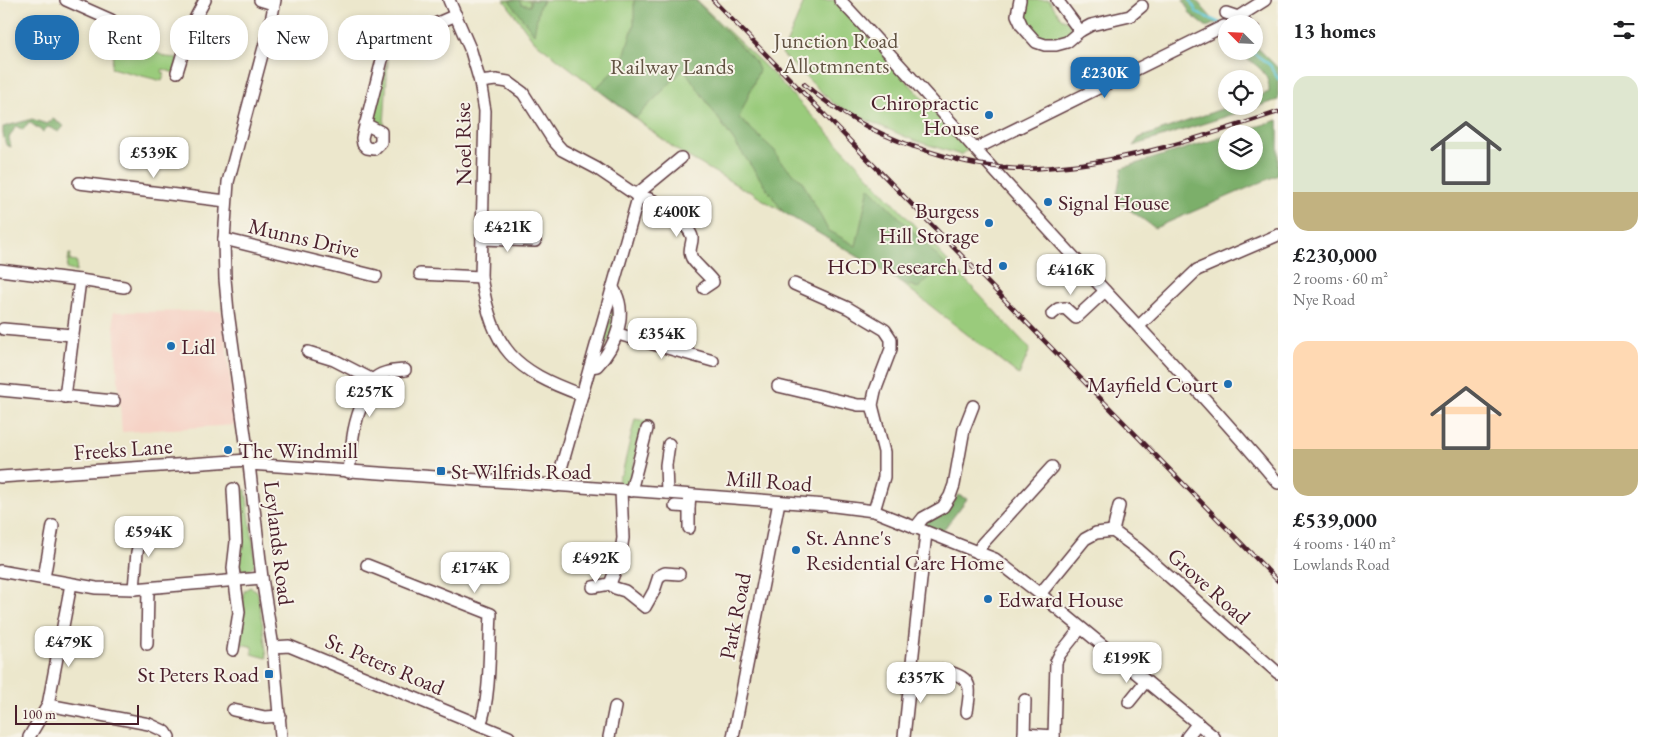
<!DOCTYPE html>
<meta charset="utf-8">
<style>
:root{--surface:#fff;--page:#f6f6f6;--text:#202124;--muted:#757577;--accent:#1f6fb2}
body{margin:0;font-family:"EB Garamond",serif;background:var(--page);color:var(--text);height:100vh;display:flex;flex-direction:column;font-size:19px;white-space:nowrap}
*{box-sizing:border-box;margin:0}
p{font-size:16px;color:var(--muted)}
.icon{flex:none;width:28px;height:28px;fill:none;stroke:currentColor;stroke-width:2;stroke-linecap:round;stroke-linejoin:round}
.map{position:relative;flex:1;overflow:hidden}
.panel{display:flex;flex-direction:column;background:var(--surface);width:375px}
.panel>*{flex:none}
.hud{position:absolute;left:15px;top:15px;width:475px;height:45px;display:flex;gap:10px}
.needle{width:32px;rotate:294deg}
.fabs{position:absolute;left:1218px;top:15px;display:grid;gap:10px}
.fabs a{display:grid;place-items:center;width:45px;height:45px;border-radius:50%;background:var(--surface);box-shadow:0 2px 8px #0003;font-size:25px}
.scale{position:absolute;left:15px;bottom:12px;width:124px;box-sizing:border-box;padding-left:5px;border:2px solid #4a1f2b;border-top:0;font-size:14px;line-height:18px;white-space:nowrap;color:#4a1f2b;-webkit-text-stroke:4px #f7f3e8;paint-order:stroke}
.price{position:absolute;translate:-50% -42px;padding:0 11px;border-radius:10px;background:#fff;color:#222;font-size:16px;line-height:32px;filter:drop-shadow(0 1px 2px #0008)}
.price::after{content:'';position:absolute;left:50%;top:30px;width:15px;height:11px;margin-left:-8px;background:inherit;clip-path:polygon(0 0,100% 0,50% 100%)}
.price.current{background:var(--accent);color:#fff}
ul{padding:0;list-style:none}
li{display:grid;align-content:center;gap:10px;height:265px;padding:0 15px}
li span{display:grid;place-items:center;height:155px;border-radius:15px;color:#555}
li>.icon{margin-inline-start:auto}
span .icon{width:90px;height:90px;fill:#fffc;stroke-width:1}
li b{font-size:21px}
h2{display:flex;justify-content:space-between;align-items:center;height:60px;padding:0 15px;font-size:21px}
.tag{padding:0 18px;border-radius:20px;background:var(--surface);box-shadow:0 2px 8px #0003;font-size:18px;line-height:45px}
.tag.current{background:var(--accent);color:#fff}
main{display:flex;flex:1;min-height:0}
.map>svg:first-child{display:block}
.built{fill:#f6d1c5}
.green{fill:#9acb7b;stroke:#727553}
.forest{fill:#7baf6b;stroke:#62674b}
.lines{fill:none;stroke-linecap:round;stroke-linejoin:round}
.stream{stroke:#60c8dc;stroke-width:2.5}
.minor-casing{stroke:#623d43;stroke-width:14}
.minor{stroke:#fff;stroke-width:11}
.rail-casing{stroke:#4a1f2b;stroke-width:4.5}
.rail{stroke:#f7f3e8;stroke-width:2.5;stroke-dasharray:8;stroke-linecap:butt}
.poi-dot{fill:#1f6fb2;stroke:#f7f3e8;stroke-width:2}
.labels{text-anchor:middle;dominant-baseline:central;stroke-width:4;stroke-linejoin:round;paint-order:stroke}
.park-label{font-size:22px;fill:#625343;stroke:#f7f3e8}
.poi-label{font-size:22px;fill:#4a1f2b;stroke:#f7f3e8;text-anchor:start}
.street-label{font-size:22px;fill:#4a1f2b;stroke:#f7f3e8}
</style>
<main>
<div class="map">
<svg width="1278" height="737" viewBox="0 0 1278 737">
<rect width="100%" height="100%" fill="#f7f3e8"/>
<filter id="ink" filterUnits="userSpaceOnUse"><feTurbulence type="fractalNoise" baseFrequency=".02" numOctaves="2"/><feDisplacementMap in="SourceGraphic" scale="10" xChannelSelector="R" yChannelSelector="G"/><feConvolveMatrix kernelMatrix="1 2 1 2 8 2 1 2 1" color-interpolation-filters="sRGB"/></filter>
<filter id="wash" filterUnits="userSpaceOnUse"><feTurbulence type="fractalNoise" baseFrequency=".0096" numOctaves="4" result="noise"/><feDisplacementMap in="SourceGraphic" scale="20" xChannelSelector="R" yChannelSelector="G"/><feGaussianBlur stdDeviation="1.12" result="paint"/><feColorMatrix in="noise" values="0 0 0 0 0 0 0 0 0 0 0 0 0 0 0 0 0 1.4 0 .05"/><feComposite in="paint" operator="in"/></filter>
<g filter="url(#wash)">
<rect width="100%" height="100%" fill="#ece7cc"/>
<path class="built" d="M222,311L236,425L122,432L113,312Z"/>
<g class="green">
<path d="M504,0H696L771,72L1030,349L1019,375L899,281L755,195L752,191H747L678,151L533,40Z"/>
<path d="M805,0H835L968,150L961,155L913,140L855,115L833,103L782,54Z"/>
<path d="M1025,0H1049L1061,18L1068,21L1072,31L1068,37L1046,42C1027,31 1021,22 1025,0Z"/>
<path d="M119,35L166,57L178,58L174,73L163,69L162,72L165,73L162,81L111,68L117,36Z"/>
<path d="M388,59L384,126L374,125L371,121Z"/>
<path d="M69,254H71L70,261L77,262L76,272L67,269Z"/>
<path d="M615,300L616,325L598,360Z"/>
<path d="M635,419L652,422L643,425L629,485L618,484L619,476L622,474Z"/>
<path d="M244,489L246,490L255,557L254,565L249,570L244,571L239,567L238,561V501Z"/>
<path d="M250,587L256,590L258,593L267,658L252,654L253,647L242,644L238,639L244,612L243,595L245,590Z"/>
</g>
<g class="forest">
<path d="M509,0H520L521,4L530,6V0H544L539,7L534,34Z"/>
<path d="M634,0H695L755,61L759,70L739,118L775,151L779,160L802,181L828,230L856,246L869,187L945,264L918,288L899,281L783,212L684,69L636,118L596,88L622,63L634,24Z"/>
<path d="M1183,0H1196L1216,23L1207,27L1191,15Z"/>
<path d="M1254,44L1278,68V100L1133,146L1139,138L1230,106H1254V98L1269,92C1270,70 1253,64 1237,51H1254Z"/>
<path d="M32,119L47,124L53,119L64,126L59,132L48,127L43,132L29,122L23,130L16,126L9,138L11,147L6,145L3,134V127Z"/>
<path d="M1278,120V175L1155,228L1116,200L1122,168L1226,136V161H1254V134H1233Z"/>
<path d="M958,495L967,499L941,533L923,524L925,521C944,516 948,512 958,495Z"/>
</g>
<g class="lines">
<g class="stream">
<path d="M1190,0L1197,13L1220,23"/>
<path d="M1251,51L1270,65L1278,79"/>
</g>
</g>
</g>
<g filter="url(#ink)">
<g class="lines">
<defs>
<g id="minor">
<path d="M66,0L111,20"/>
<path d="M260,0L273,4"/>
<path d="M275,0L271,21L228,182L224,239L225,279L228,312L249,464L262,578L273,647L281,737"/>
<path d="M449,0L471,51L480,82L485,111L481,277C493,350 513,370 582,395"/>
<path d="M840,0C907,71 970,145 1036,216C1117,305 1201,391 1278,483"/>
<path d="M1020,0L1017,15L1022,26L1036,42L1045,45H1056L1067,42L1080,31L1091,25L1130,16L1142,6"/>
<path d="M1057,0L1080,31"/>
<path d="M1226,13L1238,17"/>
<path d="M1246,24L1238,17L1265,0"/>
<path d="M1254,30V31"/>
<path d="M177,72L191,26L205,0"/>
<path d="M480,82L496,80L508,82L523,93L553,140L562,150L596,168L636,195"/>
<path d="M365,124L381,132V142L374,149L367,148L363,144L362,138L382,60L386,51L392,45L401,39L456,15"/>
<path d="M975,149L1224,26"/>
<path d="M79,183L226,201"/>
<path d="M636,195L681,158"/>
<path d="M638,198C640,198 643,197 646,198C657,200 690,226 692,237C693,243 688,249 691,256C692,262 708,274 713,282L704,288"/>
<path d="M224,239L376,276"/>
<path d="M482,239L535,241"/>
<path d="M0,270L80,280L65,397"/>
<path d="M420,274L481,277"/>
<path d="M80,280L124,287"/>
<path d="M794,284L848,308L885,330L891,339V349L875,391L872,405L884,452V477L874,511"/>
<path d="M1052,314L1058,309L1065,308L1076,318L1105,291"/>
<path d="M1139,326L1197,270L1278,235"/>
<path d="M3,329L72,335"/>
<path d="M618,334L713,361"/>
<path d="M308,352L334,360L373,380"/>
<path d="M590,367L597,366C616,346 629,313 613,288"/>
<path d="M778,386L858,405H872"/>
<path d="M0,390L114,401"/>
<path d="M249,464L667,493L826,505L874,511L995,559L1040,594L1214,737"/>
<path d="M349,472C352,444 352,426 364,399C366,393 369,386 372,381C380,371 395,371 405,370"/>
<path d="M0,477L248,460"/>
<path d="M556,486L638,198L636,195"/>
<path d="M233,489L236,542L233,568L239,612L233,650"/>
<path d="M621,490L623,538L620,558L610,584L615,588L625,591L645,607L654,591L659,576L665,573L679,574"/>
<path d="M631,491L647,429"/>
<path d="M667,493L666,465L669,444"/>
<path d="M675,506L689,507L690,495"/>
<path d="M689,528V507"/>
<path d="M915,528L923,518L943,507L950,496L954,485L964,429L973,406"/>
<path d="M1113,531L1119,506"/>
<path d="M978,553L982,544L1052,467"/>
<path d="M367,565L491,614C489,644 491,699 480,725"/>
<path d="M0,571L96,588L134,589L262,578"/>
<path d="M44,578L53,526"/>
<path d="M593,587L610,584"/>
<path d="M134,589L137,552L144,524"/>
<path d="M1040,594L1085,539L1096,533L1113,531L1139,550L1278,673"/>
<path d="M147,644L148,589"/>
<path d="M273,647L289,646L509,737"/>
<path d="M912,669C927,670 966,668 969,688C970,695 968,704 967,712"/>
<path d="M1129,702L1146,681"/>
<path d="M48,705L149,724L166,732L169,737"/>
<path d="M233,710L265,717L280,716"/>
<path d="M1024,734L1054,736"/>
<path d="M29,737L48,705L71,584"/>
<path d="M609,737L615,707"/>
<path d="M733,737L779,502"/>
<path d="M904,737L926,533"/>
<path d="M1024,737L1025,700"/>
<path d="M1054,737L1056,662L1060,654L1080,629"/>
<path d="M1187,737L1198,723"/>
</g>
</defs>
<use href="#minor" class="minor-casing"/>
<use href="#minor" class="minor"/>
<defs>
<g id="rail">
<path d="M713,0L1278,581"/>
<path d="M804,84C836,112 873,132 912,146C940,155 967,164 997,167C1015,170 1035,169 1054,167C1131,161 1205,136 1278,112"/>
</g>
</defs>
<use href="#rail" class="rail-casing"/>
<use href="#rail" class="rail"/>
</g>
</g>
<g class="poi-dot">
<circle cx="989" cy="115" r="5"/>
<circle cx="1048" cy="202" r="5"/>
<circle cx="989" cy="223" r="5"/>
<circle cx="1003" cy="266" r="5"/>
<circle cx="171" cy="346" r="5"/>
<circle cx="1228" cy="384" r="5"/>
<circle cx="228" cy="450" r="5"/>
<rect x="436" y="466" width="10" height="10" rx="2.5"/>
<circle cx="796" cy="550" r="5"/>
<circle cx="988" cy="599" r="5"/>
<rect x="264" y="669" width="10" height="10" rx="2.5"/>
</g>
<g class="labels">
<g class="park-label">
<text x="836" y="40">Junction Road<tspan x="836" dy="25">Allotmnents</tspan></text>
<text x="672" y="66">Railway Lands</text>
</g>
<g class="poi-label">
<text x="979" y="102" text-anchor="end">Chiropractic<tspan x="979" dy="25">House</tspan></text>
<text x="1058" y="202">Signal House</text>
<text x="979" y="210" text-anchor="end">Burgess<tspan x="979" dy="25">Hill Storage</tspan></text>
<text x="993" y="266" text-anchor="end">HCD Research Ltd</text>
<text x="181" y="346">Lidl</text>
<text x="1218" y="384" text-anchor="end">Mayfield Court</text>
<text x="238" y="450">The Windmill</text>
<text x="451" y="471">St Wilfrids Road</text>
<text x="806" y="537">St. Anne's<tspan x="806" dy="25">Residential Care Home</tspan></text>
<text x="998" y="599">Edward House</text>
<text x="259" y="674" text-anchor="end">St Peters Road</text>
</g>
<g class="street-label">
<text transform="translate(463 144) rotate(-91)">Noel Rise</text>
<text transform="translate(304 238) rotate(13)">Munns Drive</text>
<text transform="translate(123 449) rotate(-4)">Freeks Lane</text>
<text transform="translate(769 481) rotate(4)">Mill Road</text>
<text transform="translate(279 543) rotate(83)">Leylands Road</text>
<text transform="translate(1209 586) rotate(42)">Grove Road</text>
<text transform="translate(735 616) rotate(-79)">Park Road</text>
<text transform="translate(385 664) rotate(23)">St. Peters Road</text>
</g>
</g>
</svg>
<div class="fabs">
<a><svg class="needle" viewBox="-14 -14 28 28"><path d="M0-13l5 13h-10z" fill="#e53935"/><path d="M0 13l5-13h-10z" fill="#757577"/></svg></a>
<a><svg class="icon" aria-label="locate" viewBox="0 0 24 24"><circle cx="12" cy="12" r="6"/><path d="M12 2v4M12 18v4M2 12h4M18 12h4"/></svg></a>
<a><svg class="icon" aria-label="layers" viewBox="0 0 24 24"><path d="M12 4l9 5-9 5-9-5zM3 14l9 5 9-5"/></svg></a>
</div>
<div class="scale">100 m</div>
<b class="price current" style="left:1105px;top:99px">£230K</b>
<b class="price" style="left:154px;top:179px">£539K</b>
<b class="price" style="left:677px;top:238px">£400K</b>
<b class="price" style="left:508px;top:253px">£421K</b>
<b class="price" style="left:1071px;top:296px">£416K</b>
<b class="price" style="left:662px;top:360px">£354K</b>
<b class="price" style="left:370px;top:418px">£257K</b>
<b class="price" style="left:149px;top:558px">£594K</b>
<b class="price" style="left:596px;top:584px">£492K</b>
<b class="price" style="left:475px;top:594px">£174K</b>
<b class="price" style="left:69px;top:668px">£479K</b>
<b class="price" style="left:1127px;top:684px">£199K</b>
<b class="price" style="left:921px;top:704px">£357K</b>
<div class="hud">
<a class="tag current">Buy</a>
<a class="tag">Rent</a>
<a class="tag">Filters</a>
<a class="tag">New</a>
<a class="tag">Apartment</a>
</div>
</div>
<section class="panel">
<h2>13 homes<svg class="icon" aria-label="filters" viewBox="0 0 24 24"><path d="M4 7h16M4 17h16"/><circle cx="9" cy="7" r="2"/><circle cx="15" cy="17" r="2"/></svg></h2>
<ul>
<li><span style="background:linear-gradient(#dfe7d0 75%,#c2b280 0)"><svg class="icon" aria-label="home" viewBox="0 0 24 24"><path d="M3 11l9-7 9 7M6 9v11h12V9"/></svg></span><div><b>£230,000</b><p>2 rooms · 60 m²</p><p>Nye Road</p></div></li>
<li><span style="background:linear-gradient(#ffd9b3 70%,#c2b280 0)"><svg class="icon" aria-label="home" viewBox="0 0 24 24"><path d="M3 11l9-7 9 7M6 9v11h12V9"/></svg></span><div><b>£539,000</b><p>4 rooms · 140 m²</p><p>Lowlands Road</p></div></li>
</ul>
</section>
</main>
